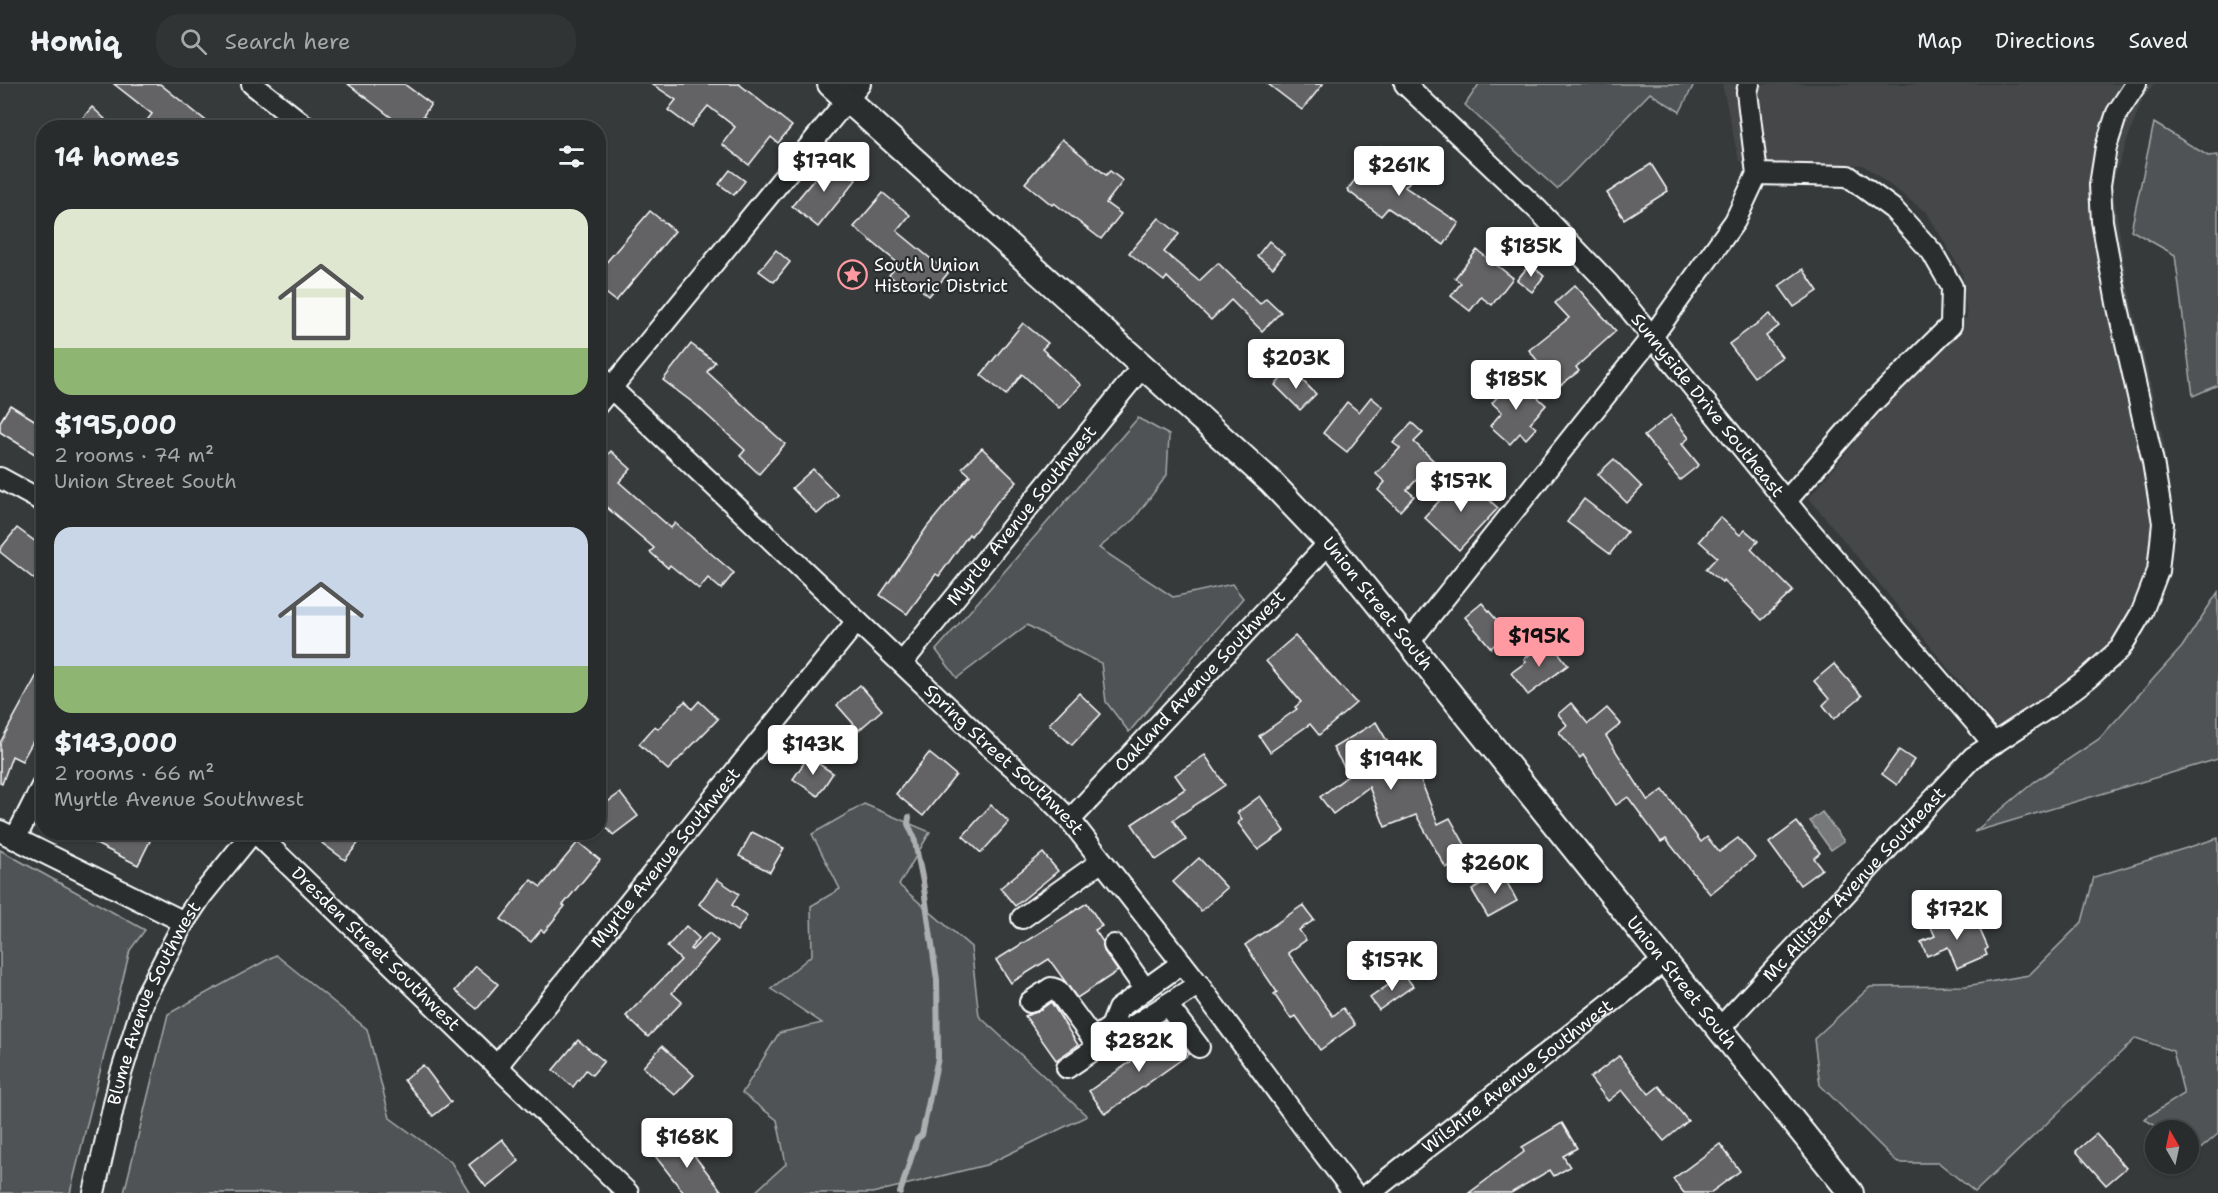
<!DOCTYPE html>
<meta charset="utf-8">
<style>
:root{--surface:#292c2c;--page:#313434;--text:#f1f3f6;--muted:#a5a7a9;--line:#454848;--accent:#ff9aa2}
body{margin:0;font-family:"Shantell Sans",sans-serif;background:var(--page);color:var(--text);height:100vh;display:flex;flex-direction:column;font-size:22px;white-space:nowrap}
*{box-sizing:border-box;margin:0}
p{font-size:20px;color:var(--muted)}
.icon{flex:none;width:33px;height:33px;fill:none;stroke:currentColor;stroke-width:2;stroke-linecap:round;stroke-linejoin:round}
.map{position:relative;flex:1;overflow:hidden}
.panel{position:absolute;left:36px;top:36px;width:570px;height:720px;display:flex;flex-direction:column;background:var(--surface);border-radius:24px;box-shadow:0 2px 4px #0004,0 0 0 2px var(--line)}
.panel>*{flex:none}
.needle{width:39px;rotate:351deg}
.fabs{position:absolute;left:2145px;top:1036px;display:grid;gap:12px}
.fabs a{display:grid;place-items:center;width:54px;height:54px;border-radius:50%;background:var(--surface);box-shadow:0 2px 4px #0004,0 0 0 2px var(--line);font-size:30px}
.price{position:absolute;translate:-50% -51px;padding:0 14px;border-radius:6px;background:#fff;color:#222;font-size:20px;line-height:39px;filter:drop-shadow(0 2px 3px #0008)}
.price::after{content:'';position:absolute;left:50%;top:36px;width:18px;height:14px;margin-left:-9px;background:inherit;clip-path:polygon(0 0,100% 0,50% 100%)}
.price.active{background:var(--accent);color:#111}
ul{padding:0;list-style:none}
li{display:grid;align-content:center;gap:12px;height:318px;padding:0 18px}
li span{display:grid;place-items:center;height:186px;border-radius:18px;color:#555}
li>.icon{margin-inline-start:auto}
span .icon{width:108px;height:108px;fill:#fffc;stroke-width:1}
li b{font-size:26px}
h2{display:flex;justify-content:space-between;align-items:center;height:72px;padding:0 18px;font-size:26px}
header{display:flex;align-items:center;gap:36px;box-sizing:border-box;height:84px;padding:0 30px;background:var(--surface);border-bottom:2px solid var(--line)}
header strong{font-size:28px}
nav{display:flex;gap:33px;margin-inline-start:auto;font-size:21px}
.search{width:420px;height:54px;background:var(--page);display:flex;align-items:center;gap:15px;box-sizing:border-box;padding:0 21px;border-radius:24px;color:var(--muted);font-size:22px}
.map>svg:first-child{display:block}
.built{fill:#444748}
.green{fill:#505354;stroke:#a8a9aa;stroke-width:1.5}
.water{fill:#767879;stroke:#adaeaf;stroke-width:1.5}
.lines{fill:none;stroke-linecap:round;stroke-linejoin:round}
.stream{stroke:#adaeaf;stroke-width:6}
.building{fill:#636465;stroke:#fff;stroke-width:1.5}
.minor-casing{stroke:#fff;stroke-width:24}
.major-casing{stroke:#fff;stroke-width:28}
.minor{stroke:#2a2d2e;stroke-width:20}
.major{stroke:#2a2d2e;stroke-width:24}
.labels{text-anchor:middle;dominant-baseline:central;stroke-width:4.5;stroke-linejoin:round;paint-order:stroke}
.poi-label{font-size:18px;fill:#fff;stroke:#2a2d2e;text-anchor:start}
.street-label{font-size:18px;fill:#fff;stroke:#2a2d2e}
</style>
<header>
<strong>Homiq</strong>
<div class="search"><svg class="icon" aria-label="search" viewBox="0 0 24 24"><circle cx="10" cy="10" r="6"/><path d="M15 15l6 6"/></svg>Search here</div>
<nav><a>Map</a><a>Directions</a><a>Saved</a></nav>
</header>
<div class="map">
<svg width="2218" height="1109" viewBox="0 0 2218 1109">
<rect width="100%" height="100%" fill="#373a3b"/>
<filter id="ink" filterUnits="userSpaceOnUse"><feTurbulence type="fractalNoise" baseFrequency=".0167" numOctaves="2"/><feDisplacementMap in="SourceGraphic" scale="12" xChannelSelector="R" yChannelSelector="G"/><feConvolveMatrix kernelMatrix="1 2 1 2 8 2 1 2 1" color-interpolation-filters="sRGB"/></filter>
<g filter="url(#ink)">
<path class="built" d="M1722,0H2154L2143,13L2112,99L2127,198L2164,359L2169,443L2158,513L2129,572L2093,603L2012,662L1809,414L1862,349L1967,233L1962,188L1927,129L1863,81L1739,77Z"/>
<g class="green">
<path d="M1479,0H1694L1680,28L1650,9L1557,105L1465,21Z"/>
<path d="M2154,39L2208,72L2218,71V301L2193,312L2175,171L2131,146Z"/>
<path d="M1138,334L1169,351L1167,391L1134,435L1099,464L1173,513L1232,500L1243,514L1129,648L1106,618L1101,579L1064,561L1027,541L957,594L936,566Z"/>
<path d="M2218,508V675L1974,748L2034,698L2099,655L2182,563Z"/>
<path d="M864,720L930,748L899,801L971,863L979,932L1087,1032L986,1081L872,1109H754L786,1080L777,1036L742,1009L779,949L822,939L771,905L812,871L811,822L840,805L812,750Z"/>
<path d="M2218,754V1050L2198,1067L2189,1061L2188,1047H2164L2144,1035L2184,1010L2173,967L2136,954L1975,1108L1939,1079H1898L1820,1001L1814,955L1870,903L1966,902L2029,891L2082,838L2094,793Z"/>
<path d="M0,766L145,846L130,866L70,1109H0Z"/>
<path d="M276,871L367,945L390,1034L451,1078L470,1109H124L168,930Z"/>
</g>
<path class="water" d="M1822,728L1844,757L1831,766L1810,737Z"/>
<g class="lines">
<path class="stream" d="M900,1109L917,1055L922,1051L938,974L937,896L923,798L914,753L908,740L909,733"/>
</g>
<g class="building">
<path d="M114,0H160L215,44H141L152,30Z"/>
<path d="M348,0H404L431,20L423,32L440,44H405Z"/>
<path d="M652,0H739L792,42L778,59L771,53L749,81L722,60L735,43L708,22L691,43L668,26L676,16Z"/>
<path d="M1268,0H1323L1302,26Z"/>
<path d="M92,23L105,35L98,44H74Z"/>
<path d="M1062,55L1106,91L1110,87L1123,97L1106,119L1121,130L1101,155L1054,119L1052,121L1025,99Z"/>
<path d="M1381,62L1396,74L1390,81L1410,97L1405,103L1459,139L1444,161L1388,124L1381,132L1347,106Z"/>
<path d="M830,76L856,96L818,143L792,122Z"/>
<path d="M1651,80L1668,107L1624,135L1607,109Z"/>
<path d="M730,86L745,97L734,111L719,100Z"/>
<path d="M883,109L910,131L897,147L948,189L929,212L909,196L903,203L889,191L899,180L854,143Z"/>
<path d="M650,127L675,147L616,217L598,203V188Z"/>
<path d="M1159,134L1179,150L1164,168L1199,197L1218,179L1260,220L1266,214L1281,228L1262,247L1231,216L1211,236L1167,193L1164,197L1129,169Z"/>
<path d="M1269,157L1284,170L1273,184L1257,172Z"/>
<path d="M776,166L790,178L774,198L759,187Z"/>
<path d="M1477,166L1513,194L1492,221L1481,213L1470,227L1451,212L1461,199L1455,194Z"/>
<path d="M1530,180L1544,192L1532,208L1517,196Z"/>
<path d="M1803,185L1818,207L1794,223L1779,202Z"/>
<path d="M1575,201L1616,247L1576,283L1579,287L1558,303L1529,266L1569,234L1555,219Z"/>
<path d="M1770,230L1779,242L1766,252L1782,273L1754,293L1729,260Z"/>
<path d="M1023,239L1048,259L1042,265L1081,301L1059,324L1022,290L1006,311L981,291Z"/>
<path d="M691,260L715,278L707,288L785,360L759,390L740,372L745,366L696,321L663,296Z"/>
<path d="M1291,285L1316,310L1300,326L1275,301Z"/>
<path d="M1515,293L1546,321L1530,339L1536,344L1526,355L1520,349L1510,360L1490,342L1502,328L1492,319Z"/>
<path d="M1371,313L1383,323L1347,368L1323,349L1347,318L1359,328Z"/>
<path d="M10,321L44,342V363L38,372L0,348V338Z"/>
<path d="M1671,331L1689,354L1682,360L1699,381L1680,396L1644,352Z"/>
<path d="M1412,339L1423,349L1414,358L1434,377L1407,406L1414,412L1400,427L1378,406L1385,398L1376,390L1400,364L1393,359Z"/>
<path d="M982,364L1017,398L998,417L971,452L969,450L939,492L936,490L907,530L880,511L927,443L970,391L962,384Z"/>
<path d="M611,367L631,385L619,398L671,444L675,439L734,489L721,505L708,494L699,505L670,481L668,484L650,468L654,464L598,416V381Z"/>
<path d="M1614,375L1642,403L1627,419L1598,390Z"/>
<path d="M813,385L838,411L817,430L792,404Z"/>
<path d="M1463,392L1498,424L1459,466L1424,433Z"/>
<path d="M1584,415L1627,448L1610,470L1567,438Z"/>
<path d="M1720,433L1740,451L1745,446L1758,457L1751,465L1793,507L1762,536L1723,496L1722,498L1706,485L1717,473L1699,457Z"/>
<path d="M17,444L44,464V503L0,468V465Z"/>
<path d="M1482,519L1508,549L1491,564L1465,533Z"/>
<path d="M1295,552L1356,619L1319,651L1310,640L1270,668L1259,652L1297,625L1295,623L1301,618L1266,577Z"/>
<path d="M1549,556L1568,581L1528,611L1511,589L1526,578L1524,575Z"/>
<path d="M44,578V637L22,677L12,672L2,700L0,699V659Z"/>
<path d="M1834,580L1862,612L1834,635L1823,621L1829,615L1814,597Z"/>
<path d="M860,601L882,626L859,646L837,621Z"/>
<path d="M1079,609L1101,630L1072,661L1049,640Z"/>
<path d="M685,617L692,625L699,617L718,635L668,686L639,660L655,642L658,645Z"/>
<path d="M1571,619L1588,640L1607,624L1621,640L1606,652L1648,717L1663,706L1701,758L1707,753L1719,768L1738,754L1755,774L1710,810L1666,755L1661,758L1628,713L1616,721L1583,671L1580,674L1559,648L1567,641L1558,630Z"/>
<path d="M1376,638L1408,693L1418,689L1438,740L1450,734L1470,770L1446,784L1416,731L1385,743L1369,703L1333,730L1320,713L1349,691L1333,664Z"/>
<path d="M1899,666L1914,676L1897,701L1882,690Z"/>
<path d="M929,669L956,691L923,732L896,710Z"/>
<path d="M1205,671L1225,701L1173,736L1186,756L1156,776L1132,740L1185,705L1175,691Z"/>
<path d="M808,673L833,689L818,712L793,695Z"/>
<path d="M620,709L638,732L613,751L598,733V725Z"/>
<path d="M1260,712L1285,747L1258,766L1238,739L1242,735L1237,729Z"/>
<path d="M991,721L1009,738L981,769L963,752Z"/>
<path d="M1797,738L1820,769L1814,774L1822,785L1800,801L1769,759Z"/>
<path d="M72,748H132L150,757L138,781Z"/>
<path d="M331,748H367L345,776L322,759Z"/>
<path d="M752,748L784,764L770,788L739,772Z"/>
<path d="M578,758L600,776L563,821L565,822L544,848L541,846L531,858L501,835L531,796L541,803Z"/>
<path d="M1043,769L1058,787L1015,822L1000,804Z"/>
<path d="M1199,774L1227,804L1201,827L1173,798Z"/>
<path d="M1502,789L1517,817L1488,833L1472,806Z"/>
<path d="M717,795L739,810L732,821L747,832L737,847L699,820Z"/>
<path d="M1087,819L1102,842L1095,846L1103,858L1104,867L1118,887L1077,914L1049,875L1011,899L996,876Z"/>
<path d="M1303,821L1314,836L1299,846L1306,856L1288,869L1333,932L1343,924L1355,941L1320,966L1296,932L1291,935L1274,910L1277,908L1245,861Z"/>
<path d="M1955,830L1961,843L1976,837L1988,864L1985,866L1987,871L1957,884L1948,863L1927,872L1921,858L1935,852L1930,841Z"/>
<path d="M686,842L699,854L690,865L692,866L709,849L718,857L672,909L682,918L648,953L626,932L681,876L667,863Z"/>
<path d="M476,882L498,900L477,925L455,907Z"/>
<path d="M1404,890L1413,902L1379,926L1370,914Z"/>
<path d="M1051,918L1078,961L1056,976L1025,932L1037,928Z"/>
<path d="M1173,948L1189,970L1105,1030L1089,1007Z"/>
<path d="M578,956L604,977L592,991L586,986L573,1003L553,986Z"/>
<path d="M662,962L694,991L675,1011L643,983Z"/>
<path d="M1619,972L1649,1010L1659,1002L1688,1037L1664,1057L1622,1006L1608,1017L1590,994Z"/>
<path d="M423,981L451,1018L433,1032L404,996Z"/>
<path d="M1562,1039L1577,1064L1563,1072L1570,1083L1554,1092L1550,1086L1511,1109H1469L1524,1068L1522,1063Z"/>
<path d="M2096,1050L2126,1084L2106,1101L2076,1067Z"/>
<path d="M680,1053L723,1109H684L655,1072Z"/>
<path d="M502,1055L519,1077L486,1103L469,1081Z"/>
<path d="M1720,1060L1740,1087L1710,1109H1684L1673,1095Z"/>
</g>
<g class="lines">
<defs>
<g id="minor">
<path d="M252,0L308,44"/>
<path id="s1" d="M1405,0L1537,125L1609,200L1801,436L1994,660"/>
<path d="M1749,0L1747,8L1757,90"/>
<path id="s2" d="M598,290L611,304L989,662L1042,708L1070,736L1193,893L1308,1049L1354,1109"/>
<path d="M598,320L860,0"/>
<path d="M0,394L44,418"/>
<path d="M1410,557L1652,253L1735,137L1757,90L1848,92L1893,125L1932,168L1952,203L1951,241L1869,322L1786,417"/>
<path id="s3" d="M902,579L1142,283"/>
<path id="s4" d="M1070,736L1329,459"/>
<path d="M0,747L184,838"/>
<path id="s5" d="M255,748L628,1109"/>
<path d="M15,755L44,698"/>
<path d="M1022,834L1102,777"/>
<path d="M1114,861L1145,905"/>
<path d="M1182,879L1118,925L1111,943L1129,945L1199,900"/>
<path d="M1030,918L1051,904L1057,906L1093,955L1111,943"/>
<path d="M1167,921L1199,963"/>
<path id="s6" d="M1719,945L1973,673L2051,622L2088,594L2120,565L2142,528L2158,487L2163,439L2153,378L2117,219L2102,137L2100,101L2106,63L2117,29L2136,0"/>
<path id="s7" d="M497,982L857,537"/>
<path d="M1067,984L1098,963L1093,955"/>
<path id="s8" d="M94,1109L120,993L145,913L184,838L202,811L253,748"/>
<path id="s9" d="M1370,1109L1665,876"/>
</g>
<g id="major">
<path id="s10" d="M830,0L1270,397L1329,459L1851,1109"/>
</g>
</defs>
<use href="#minor" class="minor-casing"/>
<use href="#major" class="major-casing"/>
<use href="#minor" class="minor"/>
<use href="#major" class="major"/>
</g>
</g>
<defs>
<symbol id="sight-ring" viewBox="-11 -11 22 22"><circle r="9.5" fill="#2a2d2e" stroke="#ff9aa2" stroke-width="1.5"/><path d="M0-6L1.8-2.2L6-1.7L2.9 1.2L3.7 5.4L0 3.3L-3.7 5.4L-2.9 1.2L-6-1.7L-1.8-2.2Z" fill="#ff9aa2"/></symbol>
</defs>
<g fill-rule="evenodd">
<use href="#sight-ring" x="836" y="174" width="33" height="33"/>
</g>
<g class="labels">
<g class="poi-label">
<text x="874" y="181">South Union<tspan x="874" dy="21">Historic District</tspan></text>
</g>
<g class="street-label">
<text stroke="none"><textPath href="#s1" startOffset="442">Sunnyside Drive Southeast</textPath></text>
<text stroke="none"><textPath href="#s3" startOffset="190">Myrtle Avenue Southwest</textPath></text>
<text stroke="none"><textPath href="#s10" startOffset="756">Union Street South</textPath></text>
<text stroke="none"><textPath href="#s4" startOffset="190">Oakland Avenue Southwest</textPath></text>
<text stroke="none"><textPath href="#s2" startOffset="560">Spring Street Southwest</textPath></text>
<text stroke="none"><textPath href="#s7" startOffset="268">Myrtle Avenue Southwest</textPath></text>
<text stroke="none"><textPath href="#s6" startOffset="198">Mc Allister Avenue Southeast</textPath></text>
<text stroke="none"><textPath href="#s5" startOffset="168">Dresden Street Southwest</textPath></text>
<text stroke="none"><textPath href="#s10" startOffset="1242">Union Street South</textPath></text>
<text stroke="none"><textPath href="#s8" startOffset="200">Blume Avenue Southwest</textPath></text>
<text stroke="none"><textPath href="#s9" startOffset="188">Wilshire Avenue Southwest</textPath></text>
</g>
</g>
</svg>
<div class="fabs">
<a><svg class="needle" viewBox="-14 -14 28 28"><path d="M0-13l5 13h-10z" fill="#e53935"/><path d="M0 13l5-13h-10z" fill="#a5a7a9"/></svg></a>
</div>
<b class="price" style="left:824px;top:109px">$179K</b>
<b class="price" style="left:1399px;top:113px">$261K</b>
<b class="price" style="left:1531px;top:194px">$185K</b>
<b class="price" style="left:1296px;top:306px">$203K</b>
<b class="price" style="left:1516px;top:327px">$185K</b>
<b class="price" style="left:1461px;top:429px">$157K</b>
<b class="price active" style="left:1539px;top:584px">$195K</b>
<b class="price" style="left:813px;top:692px">$143K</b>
<b class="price" style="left:1391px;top:707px">$194K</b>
<b class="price" style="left:1495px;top:811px">$260K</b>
<b class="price" style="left:1957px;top:857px">$172K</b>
<b class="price" style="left:1392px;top:908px">$157K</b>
<b class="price" style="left:1139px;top:989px">$282K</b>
<b class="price" style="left:687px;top:1085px">$168K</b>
<section class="panel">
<h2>14 homes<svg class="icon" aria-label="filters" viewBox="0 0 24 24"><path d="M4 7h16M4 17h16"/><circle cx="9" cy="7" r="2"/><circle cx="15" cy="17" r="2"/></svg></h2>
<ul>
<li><span style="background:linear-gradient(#dfe7d0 75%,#8fb573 0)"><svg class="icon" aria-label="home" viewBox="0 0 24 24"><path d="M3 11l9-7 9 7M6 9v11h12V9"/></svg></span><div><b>$195,000</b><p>2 rooms · 74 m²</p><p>Union Street South</p></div></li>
<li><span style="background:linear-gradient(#c9d6e8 75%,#8fb573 0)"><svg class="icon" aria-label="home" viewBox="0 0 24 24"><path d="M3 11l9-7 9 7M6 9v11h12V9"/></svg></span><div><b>$143,000</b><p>2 rooms · 66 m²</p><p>Myrtle Avenue Southwest</p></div></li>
</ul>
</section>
</div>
